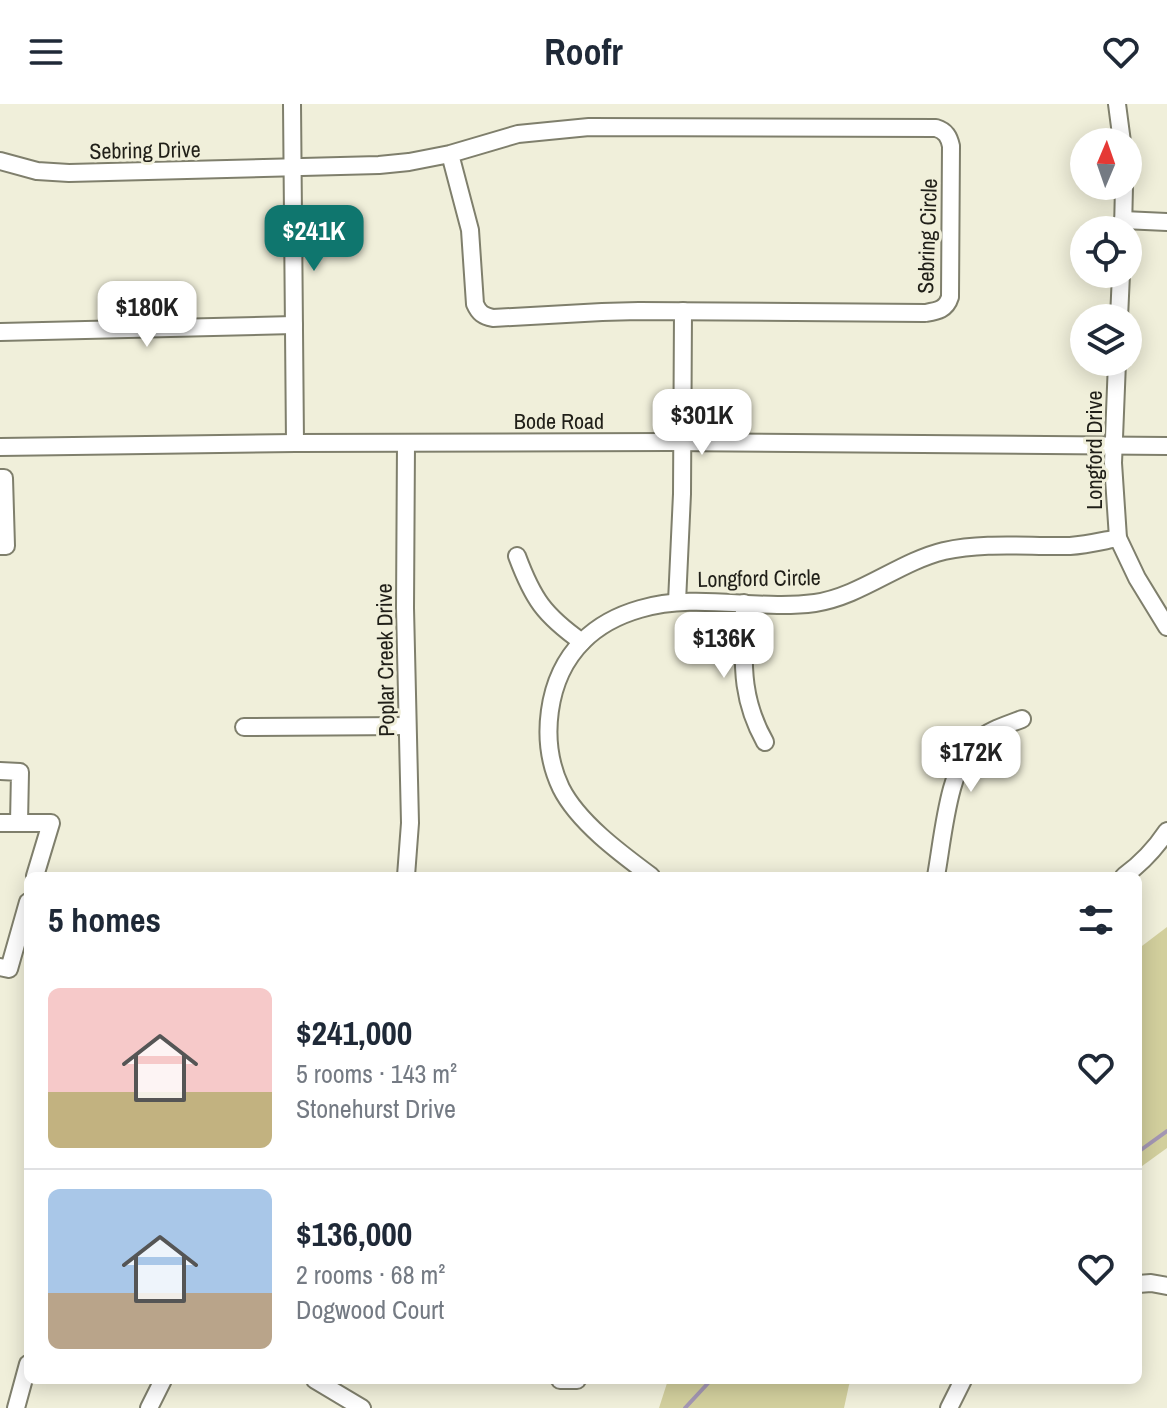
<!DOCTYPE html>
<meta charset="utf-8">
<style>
:root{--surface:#fff;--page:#f2f2f3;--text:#1f2937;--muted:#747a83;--line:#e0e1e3;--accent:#0f766e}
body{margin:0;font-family:"Archivo Narrow",sans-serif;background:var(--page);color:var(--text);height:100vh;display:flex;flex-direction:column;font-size:30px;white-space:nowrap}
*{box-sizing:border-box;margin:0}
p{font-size:26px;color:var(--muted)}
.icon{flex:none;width:44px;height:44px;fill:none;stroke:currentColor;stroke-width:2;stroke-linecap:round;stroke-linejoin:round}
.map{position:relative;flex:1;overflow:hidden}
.side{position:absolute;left:24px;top:768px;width:1118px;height:512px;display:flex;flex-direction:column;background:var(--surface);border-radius:12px;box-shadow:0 4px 20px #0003}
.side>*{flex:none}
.needle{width:52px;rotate:2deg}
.tools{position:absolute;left:1070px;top:24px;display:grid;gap:16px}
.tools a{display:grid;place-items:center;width:72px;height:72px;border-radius:50%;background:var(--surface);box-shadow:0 4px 20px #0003;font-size:40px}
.price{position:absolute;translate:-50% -68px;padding:0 18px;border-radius:16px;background:#fff;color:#222;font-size:26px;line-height:52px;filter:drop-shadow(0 2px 4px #0008)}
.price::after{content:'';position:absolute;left:50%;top:48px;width:24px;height:18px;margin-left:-12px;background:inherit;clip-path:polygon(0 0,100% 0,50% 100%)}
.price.active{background:var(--accent);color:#fff}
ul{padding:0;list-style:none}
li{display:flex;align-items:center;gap:24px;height:200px;padding:0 24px}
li+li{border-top:2px solid var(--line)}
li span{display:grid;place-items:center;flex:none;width:224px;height:160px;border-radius:12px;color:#555}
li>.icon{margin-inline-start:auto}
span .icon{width:96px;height:96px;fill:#fffc;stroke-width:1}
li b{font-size:34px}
h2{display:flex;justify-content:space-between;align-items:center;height:96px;padding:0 24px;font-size:34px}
header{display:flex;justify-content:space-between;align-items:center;height:104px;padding:0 24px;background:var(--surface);font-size:36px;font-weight:700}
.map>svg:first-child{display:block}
.green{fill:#d2cf9d}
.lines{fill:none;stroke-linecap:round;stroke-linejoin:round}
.stream{stroke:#a396b3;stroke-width:4}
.minor-casing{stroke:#7f7f6c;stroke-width:20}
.minor{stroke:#fff;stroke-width:16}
.labels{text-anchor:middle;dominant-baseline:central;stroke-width:6;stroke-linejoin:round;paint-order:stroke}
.street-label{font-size:22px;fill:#201f18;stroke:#f0efda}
</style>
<header><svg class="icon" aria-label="menu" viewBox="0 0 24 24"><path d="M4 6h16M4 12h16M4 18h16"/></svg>Roofr<svg class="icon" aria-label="heart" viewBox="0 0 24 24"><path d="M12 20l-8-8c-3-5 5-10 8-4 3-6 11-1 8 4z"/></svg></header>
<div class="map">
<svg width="1167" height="1304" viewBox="0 0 1167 1304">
<rect width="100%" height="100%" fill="#f0efda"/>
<g class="green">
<path d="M1167,823V1044L1138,1065V845Z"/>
<path d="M668,1276H852L849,1281L844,1304H659Z"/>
</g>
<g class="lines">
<g class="stream">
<path d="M1138,1048L1167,1027"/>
<path d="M685,1304L711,1276"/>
</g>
<defs>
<g id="minor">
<path d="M292,0L295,339"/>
<path d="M1117,0L1122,38"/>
<path d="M0,57L37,67L69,69L379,61L409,58L450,50L518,30L589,23L936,24C946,27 949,33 951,42L950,193C946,206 937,207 925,209L639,207L602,208L493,214C483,212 479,209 475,200L470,126L450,50"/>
<path d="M1123,116L1167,118"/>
<path d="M1123,126L1124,82"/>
<path d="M1119,214L1121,170"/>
<path d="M0,228L294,221"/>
<path d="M1117,258L1113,359L1118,434L1137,474L1167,523"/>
<path d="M406,339L405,504L410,719L406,772"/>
<path d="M0,343L295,339L668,338L1167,342"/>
<path d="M0,374H4L6,442H0"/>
<path d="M517,452C533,495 544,511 582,538"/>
<path d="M677,498L682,390L683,207"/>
<path d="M744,499C744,552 738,590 765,638"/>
<path d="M244,623L407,622"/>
<path d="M0,667L20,668L19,719"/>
<path d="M0,719H51L35,772"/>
<path d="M651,772C620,749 578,718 561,684C539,638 546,574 583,537C599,521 619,511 640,505C697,488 757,507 815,499C861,492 899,458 944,447C986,438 1028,443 1070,442C1086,441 1102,437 1118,434"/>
<path d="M936,772C943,735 948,661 977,637C989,626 1007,621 1022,615"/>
<path d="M1124,772C1142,759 1155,745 1167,727"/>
<path d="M0,863L9,865L28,798"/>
<path d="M1138,1180L1151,1179L1167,1182"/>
<path d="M315,1276L362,1304"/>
<path d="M560,1276H577"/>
<path d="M16,1304L28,1260"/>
<path d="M149,1304L163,1276"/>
<path d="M949,1304L963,1276"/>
</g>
</defs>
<use href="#minor" class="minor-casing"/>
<use href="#minor" class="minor"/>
</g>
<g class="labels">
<g class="street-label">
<text transform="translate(145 46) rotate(-1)">Sebring Drive</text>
<text transform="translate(927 132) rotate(-88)">Sebring Circle</text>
<text x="559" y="317">Bode Road</text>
<text transform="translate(1094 346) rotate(-90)">Longford Drive</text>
<text transform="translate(759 474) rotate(-1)">Longford Circle</text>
<text transform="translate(385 556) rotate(-91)">Poplar Creek Drive</text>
</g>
</g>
</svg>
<div class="tools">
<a><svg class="needle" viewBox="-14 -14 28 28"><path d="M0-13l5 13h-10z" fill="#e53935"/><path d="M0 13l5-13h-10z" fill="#747a83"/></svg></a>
<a><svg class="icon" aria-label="locate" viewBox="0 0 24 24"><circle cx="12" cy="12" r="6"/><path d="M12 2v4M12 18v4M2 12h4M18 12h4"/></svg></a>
<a><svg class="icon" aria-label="layers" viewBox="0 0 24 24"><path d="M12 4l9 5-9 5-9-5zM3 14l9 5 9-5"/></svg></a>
</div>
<b class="price active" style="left:314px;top:169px">$241K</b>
<b class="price" style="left:147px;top:245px">$180K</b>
<b class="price" style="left:702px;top:353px">$301K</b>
<b class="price" style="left:724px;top:576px">$136K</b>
<b class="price" style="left:971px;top:690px">$172K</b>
<section class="side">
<h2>5 homes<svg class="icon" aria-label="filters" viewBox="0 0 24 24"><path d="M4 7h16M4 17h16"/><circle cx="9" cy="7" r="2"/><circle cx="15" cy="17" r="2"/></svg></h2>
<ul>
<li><span style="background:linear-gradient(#f6c9c9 65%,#c2b280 0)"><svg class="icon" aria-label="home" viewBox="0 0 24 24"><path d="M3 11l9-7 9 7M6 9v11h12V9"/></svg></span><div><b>$241,000</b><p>5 rooms · 143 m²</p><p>Stonehurst Drive</p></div><svg class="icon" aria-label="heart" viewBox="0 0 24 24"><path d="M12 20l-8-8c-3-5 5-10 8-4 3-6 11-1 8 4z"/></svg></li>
<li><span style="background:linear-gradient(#a9c7e8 65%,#b9a48a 0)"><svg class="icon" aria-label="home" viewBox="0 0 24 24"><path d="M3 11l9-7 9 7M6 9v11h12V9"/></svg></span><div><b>$136,000</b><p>2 rooms · 68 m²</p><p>Dogwood Court</p></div><svg class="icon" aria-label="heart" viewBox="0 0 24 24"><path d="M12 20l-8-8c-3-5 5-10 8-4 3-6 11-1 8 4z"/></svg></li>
</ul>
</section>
</div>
